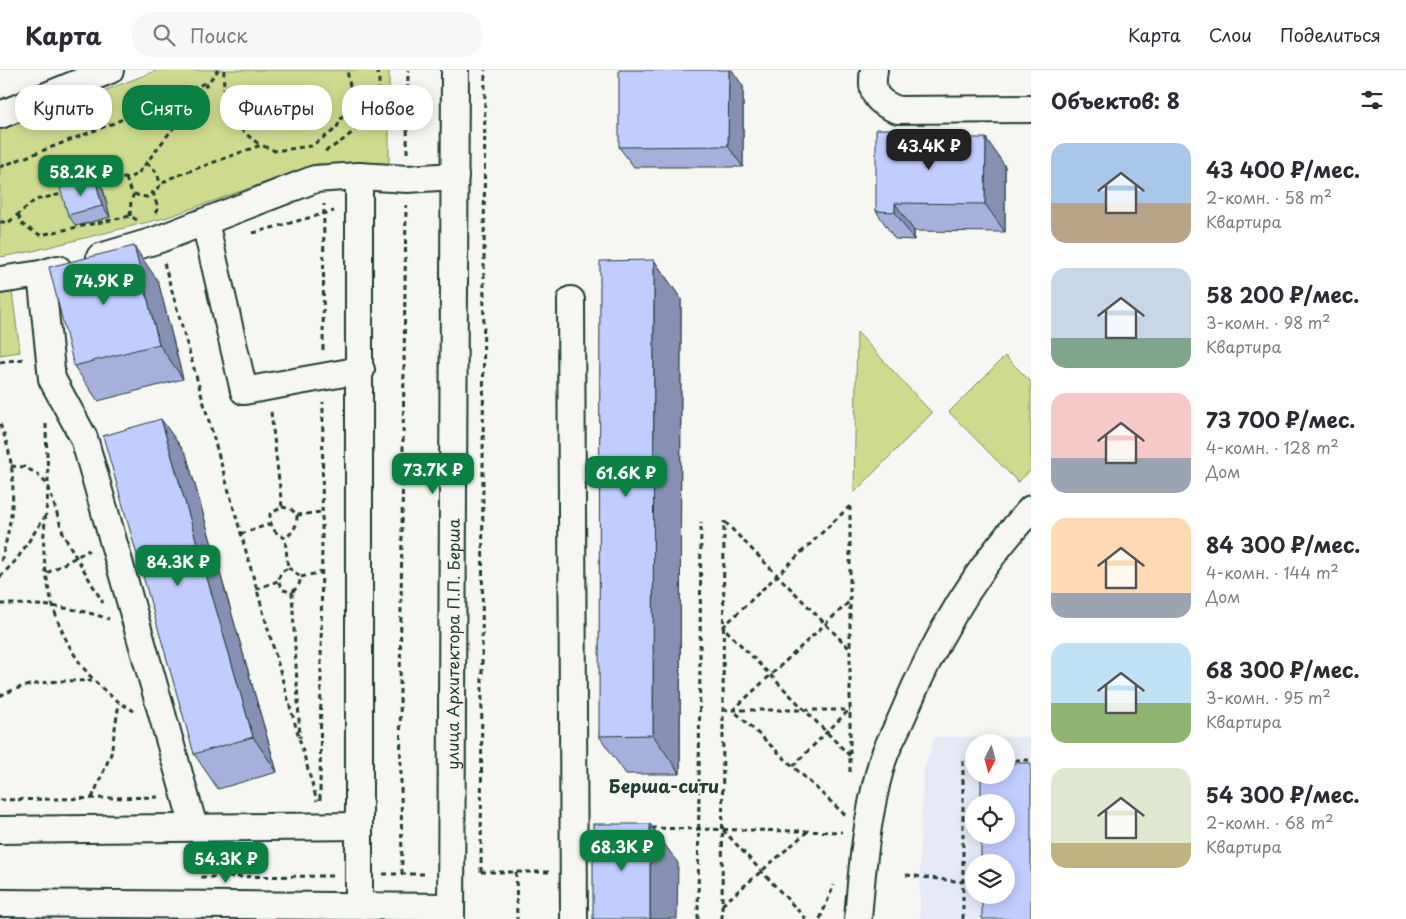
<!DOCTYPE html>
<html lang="ru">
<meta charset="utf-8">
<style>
:root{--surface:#fff;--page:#f7f7f7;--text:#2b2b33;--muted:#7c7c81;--line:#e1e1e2;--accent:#0b8043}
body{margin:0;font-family:"Playpen Sans",sans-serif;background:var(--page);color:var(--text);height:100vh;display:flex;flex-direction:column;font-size:19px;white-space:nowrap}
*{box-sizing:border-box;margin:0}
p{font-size:16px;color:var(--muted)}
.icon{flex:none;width:28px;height:28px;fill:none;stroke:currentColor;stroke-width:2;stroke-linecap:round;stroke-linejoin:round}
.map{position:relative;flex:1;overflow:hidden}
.side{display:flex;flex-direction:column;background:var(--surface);width:375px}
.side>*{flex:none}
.banner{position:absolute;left:15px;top:15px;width:475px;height:45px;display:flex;gap:10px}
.needle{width:32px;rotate:186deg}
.controls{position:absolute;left:965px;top:664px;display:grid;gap:10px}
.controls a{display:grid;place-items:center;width:50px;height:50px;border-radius:50%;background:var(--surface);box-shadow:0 2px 12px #0003;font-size:25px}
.price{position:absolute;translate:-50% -42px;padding:0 11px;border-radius:10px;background:var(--accent);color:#fff;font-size:16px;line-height:32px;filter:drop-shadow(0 1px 2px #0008)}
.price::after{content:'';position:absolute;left:50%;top:30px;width:15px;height:11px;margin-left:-8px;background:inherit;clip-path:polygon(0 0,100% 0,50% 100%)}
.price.active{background:#222;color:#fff}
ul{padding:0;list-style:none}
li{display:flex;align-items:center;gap:15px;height:125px;padding:0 20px}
li span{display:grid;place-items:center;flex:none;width:140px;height:100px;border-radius:15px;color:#555}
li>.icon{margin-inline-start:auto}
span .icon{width:60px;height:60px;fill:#fffc;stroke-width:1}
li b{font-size:21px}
h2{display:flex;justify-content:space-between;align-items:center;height:60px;padding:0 20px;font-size:21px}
.pill{padding:0 18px;border-radius:20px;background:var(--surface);box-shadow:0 2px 12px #0003;font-size:18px;line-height:45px}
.pill.active{background:var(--accent);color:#fff}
header{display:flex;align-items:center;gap:30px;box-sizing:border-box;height:70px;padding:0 25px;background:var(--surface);border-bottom:1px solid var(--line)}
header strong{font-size:24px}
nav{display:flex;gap:28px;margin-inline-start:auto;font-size:18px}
.search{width:350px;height:45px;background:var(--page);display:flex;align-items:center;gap:12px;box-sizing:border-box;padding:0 18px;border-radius:20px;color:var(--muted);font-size:19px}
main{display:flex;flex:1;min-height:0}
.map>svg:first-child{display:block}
.built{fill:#e6eaf6;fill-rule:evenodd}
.green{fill:#cedb8e;stroke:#768c61}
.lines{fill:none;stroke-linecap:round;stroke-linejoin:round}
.minor-casing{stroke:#1f3d34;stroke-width:30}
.path{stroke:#1f3d34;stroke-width:3;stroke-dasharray:5 4;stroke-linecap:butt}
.minor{stroke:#f6f6f2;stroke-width:26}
.wall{fill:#a6b0db;stroke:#1f3d34}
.shaded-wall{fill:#8790b2;stroke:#1f3d34}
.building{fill:#c1cdff;stroke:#1f3d34}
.labels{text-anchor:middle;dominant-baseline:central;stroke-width:4;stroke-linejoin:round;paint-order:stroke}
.street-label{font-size:16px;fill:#1f3d34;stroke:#f6f6f2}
.neighbourhood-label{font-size:18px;font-weight:bold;fill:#1f3d34;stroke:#f6f6f2}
</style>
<header>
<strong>Карта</strong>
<div class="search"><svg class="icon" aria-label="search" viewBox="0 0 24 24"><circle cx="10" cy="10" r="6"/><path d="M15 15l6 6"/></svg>Поиск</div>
<nav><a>Карта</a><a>Слои</a><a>Поделиться</a></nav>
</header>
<main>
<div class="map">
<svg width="1031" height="849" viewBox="0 0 1031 849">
<rect width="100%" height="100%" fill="#f6f6f2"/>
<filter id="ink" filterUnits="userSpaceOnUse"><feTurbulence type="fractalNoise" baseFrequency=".02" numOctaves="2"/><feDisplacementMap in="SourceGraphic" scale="10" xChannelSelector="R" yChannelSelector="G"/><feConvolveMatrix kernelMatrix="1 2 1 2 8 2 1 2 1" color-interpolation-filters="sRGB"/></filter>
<g filter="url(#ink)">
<path class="built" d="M935,667H1031V849H920V771L924,699ZM974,672H1006V705H974ZM974,732H1006V765H974ZM974,792H1006V825H974Z"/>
<g class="green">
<path d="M158,0H389V95L317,94L168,147L29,182L0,187V57L59,38Z"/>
<path d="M12,222L20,282L0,285V223Z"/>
<path d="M857,262L932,343L854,423Z"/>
<path d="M1005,286L1031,312V400L1018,412L949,342Z"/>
</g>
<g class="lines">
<defs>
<g id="minor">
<path d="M874,0C870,23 876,32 898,40L1031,39"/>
<path d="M0,45L110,0"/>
<path d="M359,106V835"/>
<path d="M205,152L244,321L361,300"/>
<path d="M100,187L157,170L315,109L359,106L407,109L455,106"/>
<path d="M41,204L52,309L84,368L194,757"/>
<path d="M0,210L41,204L58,199"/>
<path d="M571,230L574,849"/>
<path d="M0,760L359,756"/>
<path d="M0,833L451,837"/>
<path id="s1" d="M451,849L455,0"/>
<path d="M858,849C862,798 867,745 881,696C885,679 895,663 902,647C933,573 976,498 1031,439"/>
</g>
</defs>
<use href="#minor" class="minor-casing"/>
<g class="path">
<path d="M224,0C222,37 230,53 260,75"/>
<path d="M369,44L407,51"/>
<path d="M325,81C352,68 388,34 377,0"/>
<path d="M407,83L408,0"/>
<path d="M146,93C156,99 159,105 160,116"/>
<path d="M0,97L114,53L207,12"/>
<path d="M126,108C130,121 132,126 147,127L153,122"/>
<path d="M96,115L137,105L218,0"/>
<path d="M155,143L158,139L153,122L168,109L261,75L275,81L311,76L336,59L352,27L347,0"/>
<path d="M18,145L23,155L40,165L130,146L137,150"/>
<path d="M130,146L131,130L134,124"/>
<path d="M0,152H9L35,130L66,123"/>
<path d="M253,163L334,141"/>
<path d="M164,193L317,731"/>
<path d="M323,280L324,134"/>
<path d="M0,292L24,289"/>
<path d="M271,342L282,437L270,444C270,457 273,462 285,468L288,498L281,502L278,511L283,520L292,522L300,668"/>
<path d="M0,354C20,403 14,445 0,495"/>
<path d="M46,354C46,374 48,394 48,415C48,437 42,460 44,483C48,548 76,610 134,641"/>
<path d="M11,396L24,397L36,403L48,415L64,466L103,533"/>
<path d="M850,436L723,557L850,686"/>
<path d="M850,436V706"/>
<path d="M282,437L291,439L297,445C297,456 294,462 285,468"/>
<path d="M297,445L322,442"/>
<path d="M725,452L850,579"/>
<path d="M241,464L270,454"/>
<path d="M288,498C301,504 305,512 292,522"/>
<path d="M47,503L89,480"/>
<path d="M0,507L17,489L44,448"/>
<path d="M301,507L322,502"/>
<path d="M256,519L278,511"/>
<path d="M0,534C40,534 71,536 109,549"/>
<path d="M0,626C27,611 62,610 92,611"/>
<path d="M723,640H850"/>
<path d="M1006,690H1031"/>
<path d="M793,696L849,640"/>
<path d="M92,728L111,684L119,633"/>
<path d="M0,730L160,727"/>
<path d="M320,730L323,332"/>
<path d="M845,745L733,640L849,532"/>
<path d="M651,758L842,762"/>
<path d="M723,760L806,849"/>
<path d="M481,802L485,0"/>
<path d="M481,802H549"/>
<path d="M516,802L517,849"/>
<path d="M383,804H427"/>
<path d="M402,804L400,620L406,135"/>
<path d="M906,805L963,812"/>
<path d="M201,807L334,806"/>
<path d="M722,835L808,761"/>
<path d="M698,849L701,452"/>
<path d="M722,849L724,451"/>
<path d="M820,849L834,815"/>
<path d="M963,849V690H974"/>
</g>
<use href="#minor" class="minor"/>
</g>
<g class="wall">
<path d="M743,16V97H634L619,77Z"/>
<path d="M901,68L1005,96V162L914,161V170L895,169L876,141Z"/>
<path d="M95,108L103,119L110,147L76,156L68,145Z"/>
<path d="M654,190L681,229L680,704H626L599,666Z"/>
<path d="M158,211L183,309L98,331L74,296Z"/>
<path d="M186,384L277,702L218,719L194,684Z"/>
</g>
<g class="shaded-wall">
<path d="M729,0H732L743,16V97L728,76Z"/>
<path d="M895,59L915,87L895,68Z"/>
<path d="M986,68L1005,96V162L985,134Z"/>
<path d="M95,108L103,119L110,147L102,136Z"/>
<path d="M895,133L914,161V170L895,142Z"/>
<path d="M134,176L158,211L183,309L159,274Z"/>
<path d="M654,190L681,229L680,704L653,665Z"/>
<path d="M161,349L186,384L277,702L253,667Z"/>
<path d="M650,754L678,793L677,849H650Z"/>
</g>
<g class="building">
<path d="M619,0H729L728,76L619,77Z"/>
<path d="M876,59H895V68H986L985,134L895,133V142L876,141Z"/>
<path d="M95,108L102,136L68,145L60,118Z"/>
<path d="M134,176L159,274L74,296L49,197Z"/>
<path d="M654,190L653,665L599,666L600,191Z"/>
<path d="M161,349L253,667L194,684L103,366Z"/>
<path d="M1006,693H1031V849H982V825H1006V792H981V765H1006V732H981V705H1006Z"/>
<rect x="593" y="754" width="57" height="95"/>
</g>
</g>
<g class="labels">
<g class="street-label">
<text stroke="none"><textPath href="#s1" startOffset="275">улица Архитектора П.П. Берша</textPath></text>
</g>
<g class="neighbourhood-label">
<text x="664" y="715">Берша-сити</text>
</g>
</g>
</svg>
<div class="controls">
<a><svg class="needle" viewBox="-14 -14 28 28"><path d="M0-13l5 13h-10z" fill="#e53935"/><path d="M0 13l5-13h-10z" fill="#7c7c81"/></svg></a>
<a><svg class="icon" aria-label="locate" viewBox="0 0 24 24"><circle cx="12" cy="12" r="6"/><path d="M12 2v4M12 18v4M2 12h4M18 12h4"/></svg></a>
<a><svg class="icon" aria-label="layers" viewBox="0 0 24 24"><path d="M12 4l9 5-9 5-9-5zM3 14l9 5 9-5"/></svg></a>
</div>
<b class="price active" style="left:929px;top:101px">43.4K ₽</b>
<b class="price" style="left:81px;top:127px">58.2K ₽</b>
<b class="price" style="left:104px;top:236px">74.9K ₽</b>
<b class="price" style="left:433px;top:425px">73.7K ₽</b>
<b class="price" style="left:626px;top:428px">61.6K ₽</b>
<b class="price" style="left:178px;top:517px">84.3K ₽</b>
<b class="price" style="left:622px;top:802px">68.3K ₽</b>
<b class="price" style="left:226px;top:814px">54.3K ₽</b>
<div class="banner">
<a class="pill">Купить</a>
<a class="pill active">Снять</a>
<a class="pill">Фильтры</a>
<a class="pill">Новое</a>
</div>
</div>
<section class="side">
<h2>Объектов: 8<svg class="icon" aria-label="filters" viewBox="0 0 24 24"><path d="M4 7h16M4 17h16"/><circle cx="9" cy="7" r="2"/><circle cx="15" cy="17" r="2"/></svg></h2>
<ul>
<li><span style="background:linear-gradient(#a9c7e8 60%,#b9a48a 0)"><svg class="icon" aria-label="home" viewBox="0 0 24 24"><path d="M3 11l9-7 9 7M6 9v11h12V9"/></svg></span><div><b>43 400 ₽/мес.</b><p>2-комн. · 58 m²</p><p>Квартира</p></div></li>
<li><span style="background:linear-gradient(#c9d6e8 70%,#7fa58c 0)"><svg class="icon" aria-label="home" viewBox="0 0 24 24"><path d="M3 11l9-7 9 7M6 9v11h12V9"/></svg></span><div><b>58 200 ₽/мес.</b><p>3-комн. · 98 m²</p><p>Квартира</p></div></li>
<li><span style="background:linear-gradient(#f6c9c9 65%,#9aa5b1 0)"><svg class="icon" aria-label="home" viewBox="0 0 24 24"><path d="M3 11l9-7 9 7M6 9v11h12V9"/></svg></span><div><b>73 700 ₽/мес.</b><p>4-комн. · 128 m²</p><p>Дом</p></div></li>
<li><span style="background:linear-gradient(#ffd9b3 75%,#9aa5b1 0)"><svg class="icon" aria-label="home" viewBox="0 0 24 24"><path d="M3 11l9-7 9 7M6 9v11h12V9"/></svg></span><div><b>84 300 ₽/мес.</b><p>4-комн. · 144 m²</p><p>Дом</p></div></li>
<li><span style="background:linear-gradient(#bfe0f5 60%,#8fb573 0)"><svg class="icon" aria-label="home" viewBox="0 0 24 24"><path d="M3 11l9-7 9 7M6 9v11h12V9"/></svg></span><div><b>68 300 ₽/мес.</b><p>3-комн. · 95 m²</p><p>Квартира</p></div></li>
<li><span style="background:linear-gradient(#dfe7d0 75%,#c2b280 0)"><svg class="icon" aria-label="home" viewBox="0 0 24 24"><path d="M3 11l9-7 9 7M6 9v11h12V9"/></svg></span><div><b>54 300 ₽/мес.</b><p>2-комн. · 68 m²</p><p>Квартира</p></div></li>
</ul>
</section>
</main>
